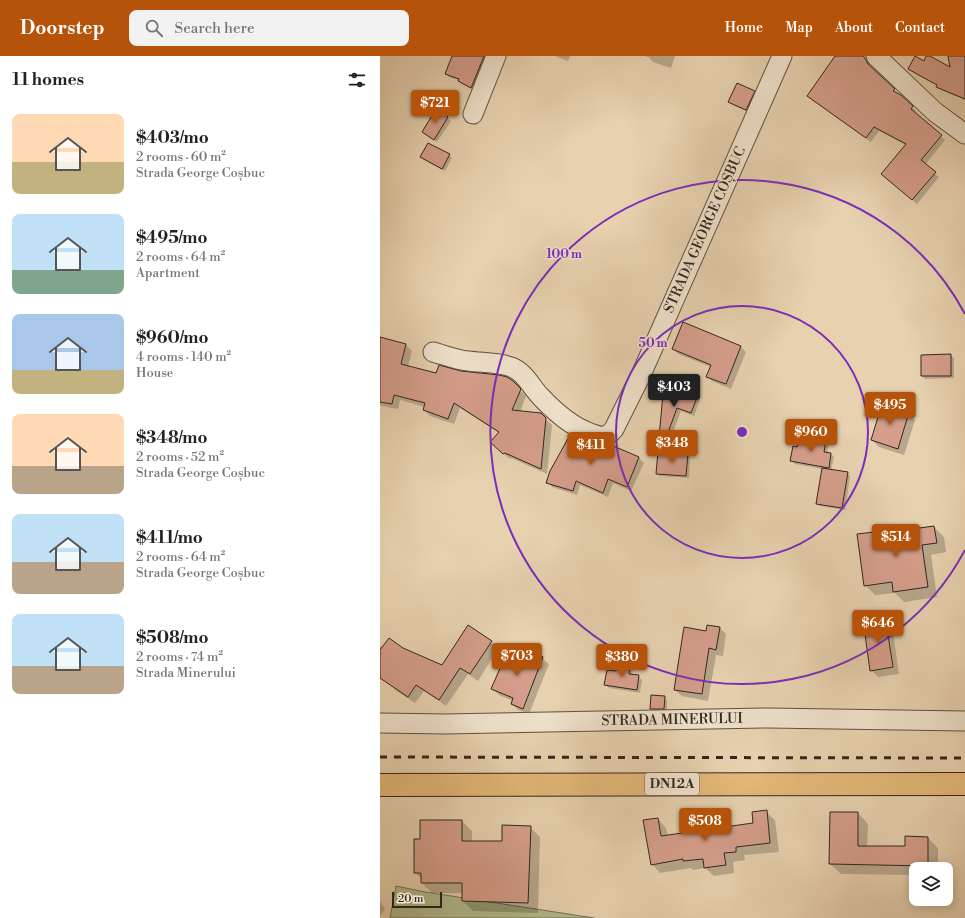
<!DOCTYPE html>
<meta charset="utf-8">
<style>
:root{--surface:#fff;--page:#f2f2f2;--text:#222;--muted:#767676;--accent:#b45309}
body{margin:0;font-family:"Libre Bodoni",serif;background:var(--page);color:var(--text);height:100vh;display:flex;flex-direction:column;font-size:15px;white-space:nowrap}
*{box-sizing:border-box;margin:0}
p{font-size:13px;color:var(--muted)}
.icon{flex:none;width:22px;height:22px;fill:none;stroke:currentColor;stroke-width:2;stroke-linecap:round;stroke-linejoin:round}
.map{position:relative;flex:1;overflow:hidden}
.drawer{display:flex;flex-direction:column;background:var(--surface);width:380px}
.drawer>*{flex:none}
.tools{position:absolute;left:529px;top:806px;display:grid;gap:8px}
.tools a{display:grid;place-items:center;width:44px;height:44px;border-radius:8px;background:var(--surface);box-shadow:0 2px 10px #0003;font-size:20px}
.scale{position:absolute;left:12px;bottom:10px;width:50px;box-sizing:border-box;padding-left:4px;border:2px solid #322620;border-top:0;font-size:11px;line-height:14px;white-space:nowrap;color:#322620;-webkit-text-stroke:3px #efe1cb;paint-order:stroke}
.price{position:absolute;translate:-50% -34px;padding:0 9px;border-radius:4px;background:var(--accent);color:#fff;font-size:13px;line-height:26px;filter:drop-shadow(0 1px 2px #0008)}
.price::after{content:'';position:absolute;left:50%;top:24px;width:12px;height:9px;margin-left:-6px;background:inherit;clip-path:polygon(0 0,100% 0,50% 100%)}
.price.active{background:#222;color:#fff}
ul{padding:0;list-style:none}
li{display:flex;align-items:center;gap:12px;height:100px;padding:0 12px}
li span{display:grid;place-items:center;flex:none;width:112px;height:80px;border-radius:8px;color:#555}
li>.icon{margin-inline-start:auto}
span .icon{width:48px;height:48px;fill:#fffc;stroke-width:1}
li b{font-size:17px}
h2{display:flex;justify-content:space-between;align-items:center;height:48px;padding:0 12px;font-size:17px}
header{display:flex;align-items:center;gap:24px;box-sizing:border-box;height:56px;padding:0 20px;background:var(--accent);color:#fff}
header strong{font-size:19px}
nav{display:flex;gap:22px;margin-inline-start:auto;font-size:14px}
.search{width:280px;height:36px;background:var(--page);display:flex;align-items:center;gap:10px;box-sizing:border-box;padding:0 14px;border-radius:8px;color:var(--muted);font-size:15px}
main{display:flex;flex:1;min-height:0}
.map>svg:first-child{display:block}
.green{fill:#b1bd8e;stroke:#727257}
.shadow{fill:#0003}
.building{fill:#d59e8b;stroke:#322620}
.lines{fill:none;stroke-linecap:round;stroke-linejoin:round}
.minor-casing{stroke:#5f5144;stroke-width:21}
.primary-casing{stroke:#322620;stroke-width:24}
.minor{stroke:#efe1cb;stroke-width:19}
.primary{stroke:#e4b878;stroke-width:22}
.rail{stroke:#322620;stroke-width:3;stroke-dasharray:7 7;stroke-linecap:butt}
.ring{fill:none;stroke:#7b2cbf;stroke-width:2}
.labels{text-anchor:middle;dominant-baseline:central;stroke-width:3;stroke-linejoin:round;paint-order:stroke}
.shield{fill:#efe1cb;stroke:#6b5e53;stroke-width:1}
.shield-label{font-size:13px;font-weight:bold;fill:#322620}
.street-label{font-size:14px;fill:#322620;stroke:#efe1cb}
.centre{fill:#7b2cbf;stroke:#efe1cb;stroke-width:2}
.ring-label{font-size:12px;text-anchor:middle;font-weight:bold;fill:#7b2cbf;stroke:#efe1cb;stroke-width:3;stroke-linejoin:round;paint-order:stroke}
</style>
<header>
<strong>Doorstep</strong>
<div class="search"><svg class="icon" aria-label="search" viewBox="0 0 24 24"><circle cx="10" cy="10" r="6"/><path d="M15 15l6 6"/></svg>Search here</div>
<nav><a>Home</a><a>Map</a><a>About</a><a>Contact</a></nav>
</header>
<main>
<section class="drawer">
<h2>11 homes<svg class="icon" aria-label="filters" viewBox="0 0 24 24"><path d="M4 7h16M4 17h16"/><circle cx="9" cy="7" r="2"/><circle cx="15" cy="17" r="2"/></svg></h2>
<ul>
<li><span style="background:linear-gradient(#ffd9b3 60%,#c2b280 0)"><svg class="icon" aria-label="home" viewBox="0 0 24 24"><path d="M3 11l9-7 9 7M6 9v11h12V9"/></svg></span><div><b>$403/mo</b><p>2 rooms · 60 m²</p><p>Strada George Coșbuc</p></div></li>
<li><span style="background:linear-gradient(#bfe0f5 70%,#7fa58c 0)"><svg class="icon" aria-label="home" viewBox="0 0 24 24"><path d="M3 11l9-7 9 7M6 9v11h12V9"/></svg></span><div><b>$495/mo</b><p>2 rooms · 64 m²</p><p>Apartment</p></div></li>
<li><span style="background:linear-gradient(#a9c7e8 70%,#c2b280 0)"><svg class="icon" aria-label="home" viewBox="0 0 24 24"><path d="M3 11l9-7 9 7M6 9v11h12V9"/></svg></span><div><b>$960/mo</b><p>4 rooms · 140 m²</p><p>House</p></div></li>
<li><span style="background:linear-gradient(#ffd9b3 65%,#b9a48a 0)"><svg class="icon" aria-label="home" viewBox="0 0 24 24"><path d="M3 11l9-7 9 7M6 9v11h12V9"/></svg></span><div><b>$348/mo</b><p>2 rooms · 52 m²</p><p>Strada George Coșbuc</p></div></li>
<li><span style="background:linear-gradient(#bfe0f5 60%,#b9a48a 0)"><svg class="icon" aria-label="home" viewBox="0 0 24 24"><path d="M3 11l9-7 9 7M6 9v11h12V9"/></svg></span><div><b>$411/mo</b><p>2 rooms · 64 m²</p><p>Strada George Coșbuc</p></div></li>
<li><span style="background:linear-gradient(#bfe0f5 65%,#b9a48a 0)"><svg class="icon" aria-label="home" viewBox="0 0 24 24"><path d="M3 11l9-7 9 7M6 9v11h12V9"/></svg></span><div><b>$508/mo</b><p>2 rooms · 74 m²</p><p>Strada Minerului</p></div></li>
</ul>
</section>
<div class="map">
<svg width="585" height="862" viewBox="0 0 585 862">
<rect width="100%" height="100%" fill="#e7d1af"/>
<filter id="stains"><feTurbulence type="fractalNoise" baseFrequency=".005" numOctaves="4"/><feColorMatrix values="0 0 0 0 .2 0 0 0 0 .09 0 0 0 0 .02 0 0 0 .5 -.17"/></filter>
<radialGradient id="worn" r=".72"><stop offset=".6" stop-color="#630" stop-opacity="0"/><stop offset="1" stop-color="#630" stop-opacity=".3"/></radialGradient>
<path class="green" d="M16,830L45,836L214,862H10Z"/>
<g class="shadow">
<path d="M73,0H108L95,35L82,28L79,24L69,21L66,17Z"/>
<path d="M175,0H190L188,5Z"/>
<path d="M265,0H295L291,12L273,6L270,3V2Z"/>
<path d="M456,0H485L484,2L489,7L492,13L536,55L535,58L565,84L545,109L559,121L537,148L506,122L526,89L499,75L491,86L432,44L428,40Z"/>
<path d="M548,0L571,12L569,0H585V44L561,34L558,30L532,16L529,13L544,6Z"/>
<path d="M374,35L377,39L369,56L352,49L349,46Z"/>
<path d="M68,62L71,65L57,86L46,79L43,76Z"/>
<path d="M69,99L72,102L65,115L44,104L41,101Z"/>
<path d="M0,283L26,289L32,295L28,310L57,318L81,316L130,324L146,340L140,356L160,358L172,369L167,418L131,402L130,403L117,392L119,377L80,352L74,368L50,360L44,354L45,351L20,344L18,353L2,350L0,349Z"/>
<path d="M361,291L366,296L351,333L332,325L327,320L331,311L298,298L293,293Z"/>
<path d="M570,299L574,302V322L545,323L542,320Z"/>
<path d="M284,328L317,340L320,343L314,360L301,355L285,397L307,398L310,401L309,422L280,420L277,417L284,396L279,391Z"/>
<path d="M529,357L535,364L524,399L499,391L492,384Z"/>
<path d="M445,385L449,388L447,398H451L454,401L451,415L467,417L470,420L465,454L440,450L437,447L442,413L415,408L411,404L418,392Z"/>
<path d="M231,390L259,402L264,407L251,435L233,427L228,441L200,429L197,439L172,431L168,426L215,391L223,392Z"/>
<path d="M554,471L564,481L566,496L551,499L557,541L524,546L515,537L495,539L485,529L502,476L504,478Z"/>
<path d="M505,561L512,568L519,618L498,621L491,614Z"/>
<path d="M88,571L111,586L118,593L98,625L88,618L66,650L44,635L35,647L18,636L0,620V589L3,592L22,593L63,610Z"/>
<path d="M339,571L346,578L343,600L336,599L328,645L302,640L295,634L327,576Z"/>
<path d="M162,602L169,608L149,658L138,654L132,648L133,645L119,639L113,633L148,605Z"/>
<path d="M250,610L253,613L252,619L258,620L262,624L260,637L229,632L226,629L237,616Z"/>
<path d="M284,641L287,644V656H274L271,653Z"/>
<path d="M386,756L395,764L399,796L364,799L365,804L353,806L354,817L334,820L325,812L313,814L311,812L280,817L272,808L278,763L286,772L288,780L375,768Z"/>
<path d="M478,757L488,768L487,791H526V782H548L558,792V813H536V819L461,818L450,808Z"/>
<path d="M82,765L92,775V786H122L150,771L160,781L158,857L93,855L83,845V837H52L42,827V823L35,817L41,784Z"/>
<path d="M0,845L5,853L0,860Z"/>
</g>
<g class="building">
<path d="M72,0H104L91,32L78,25L79,23L65,18Z"/>
<path d="M455,0H483L485,2L488,8L515,33L513,35L521,39L533,50L531,53L562,79L541,104L556,116L532,144L501,118L526,88L494,71L486,82L427,40Z"/>
<path d="M535,0L544,5L546,0H550L570,11L568,0H585V43L556,31L557,29L528,13Z"/>
<path d="M357,27L375,35L366,54L348,46Z"/>
<path d="M56,53L68,61L54,84L42,76Z"/>
<path d="M48,87L70,98L62,113L40,101Z"/>
<path d="M303,266L361,290L346,328L326,321L331,309L292,293Z"/>
<path d="M0,281L26,288L21,308L56,317L59,309L81,315L119,319L127,321L133,325L141,333L132,354L161,357L166,362L161,413L125,397L123,398L110,386L119,376L74,347L68,363L43,354L45,347L14,339L12,348L0,346Z"/>
<path d="M571,298V320H541V299Z"/>
<path d="M284,327L318,339L311,357L297,352L282,393L278,392Z"/>
<path d="M502,348L529,356L518,393L491,384Z"/>
<path d="M190,379L199,384L215,390L223,391L231,389L259,401L247,431L228,423L223,437L196,425L193,435L166,427L170,415Z"/>
<path d="M418,381L446,384L444,396L451,397L449,412L410,405L413,390L417,391Z"/>
<path d="M278,395L308,397L306,420L276,418Z"/>
<path d="M442,412L468,416L462,452L436,448Z"/>
<path d="M554,470L557,487L542,489L548,531L513,536L512,526L484,530L477,478L503,475V477Z"/>
<path d="M505,560L513,611L490,615L483,564Z"/>
<path d="M88,569L112,585L90,618L80,612L59,644L36,629L28,641L0,622V594L9,582L23,592L62,609Z"/>
<path d="M327,569L340,571L336,594L329,592L322,638L294,634L304,571L326,575Z"/>
<path d="M128,594L148,604L151,596L163,601L143,653L131,648L133,642L111,633Z"/>
<path d="M238,607L250,609L249,618L259,619L257,634L224,629L227,614L236,615Z"/>
<path d="M271,639L285,640L284,653H270Z"/>
<path d="M387,754L390,787L356,791V796L344,797L346,809L324,812L323,803L303,805V803L271,809L263,764L278,762L281,780L373,767L372,756Z"/>
<path d="M450,756H478V790H525V780L548,781V810L449,808Z"/>
<path d="M40,764H82V785H122V769L151,770L148,847L82,845V827H41V817H34V783H40Z"/>
</g>
<g class="lines">
<defs>
<g id="minor">
<path d="M496,0L555,56L585,78"/>
<path d="M93,58L116,0"/>
<path d="M53,296C64,299 76,304 88,305C102,307 118,306 131,311C145,316 151,331 161,341C175,356 191,370 210,377C221,381 226,383 234,373L260,321L402,0"/>
<path d="M0,667L66,668L388,662L585,665"/>
</g>
<path id="primary" d="M0,729L585,728"/>
</defs>
<use href="#minor" class="minor-casing"/>
<use href="#primary" class="primary-casing"/>
<use href="#minor" class="minor"/>
<use href="#primary" class="primary"/>
<path class="rail" d="M0,701L585,702"/>
</g>
<g class="ring">
<circle cx="362" cy="376" r="126"/>
<path d="M585 494A252 252 0 1 1 585 258"/>
</g>
<g class="labels">
<rect class="shield" x="265" y="717" width="54" height="22" rx="3"/>
<g class="shield-label">
<text x="292" y="728">DN12A</text>
</g>
<g class="street-label">
<text transform="translate(325 174) rotate(-66)">STRADA GEORGE COȘBUC</text>
<text transform="translate(292 664) rotate(-1)">STRADA MINERULUI</text>
</g>
</g>
<circle cx="362" cy="376" r="6" class="centre"/>
<g class="ring-label">
<text x="184" y="202">100 m</text>
<text x="273" y="291">50 m</text>
</g>
<rect width="100%" height="100%" filter="url(#stains)"/>
<rect width="100%" height="100%" fill="url(#worn)"/>
</svg>
<div class="tools">
<a><svg class="icon" aria-label="layers" viewBox="0 0 24 24"><path d="M12 4l9 5-9 5-9-5zM3 14l9 5 9-5"/></svg></a>
</div>
<div class="scale">20 m</div>
<b class="price" style="left:55px;top:68px">$721</b>
<b class="price active" style="left:294px;top:352px">$403</b>
<b class="price" style="left:510px;top:370px">$495</b>
<b class="price" style="left:431px;top:397px">$960</b>
<b class="price" style="left:292px;top:408px">$348</b>
<b class="price" style="left:211px;top:410px">$411</b>
<b class="price" style="left:516px;top:502px">$514</b>
<b class="price" style="left:498px;top:588px">$646</b>
<b class="price" style="left:137px;top:621px">$703</b>
<b class="price" style="left:242px;top:622px">$380</b>
<b class="price" style="left:325px;top:786px">$508</b>
</div>
</main>
